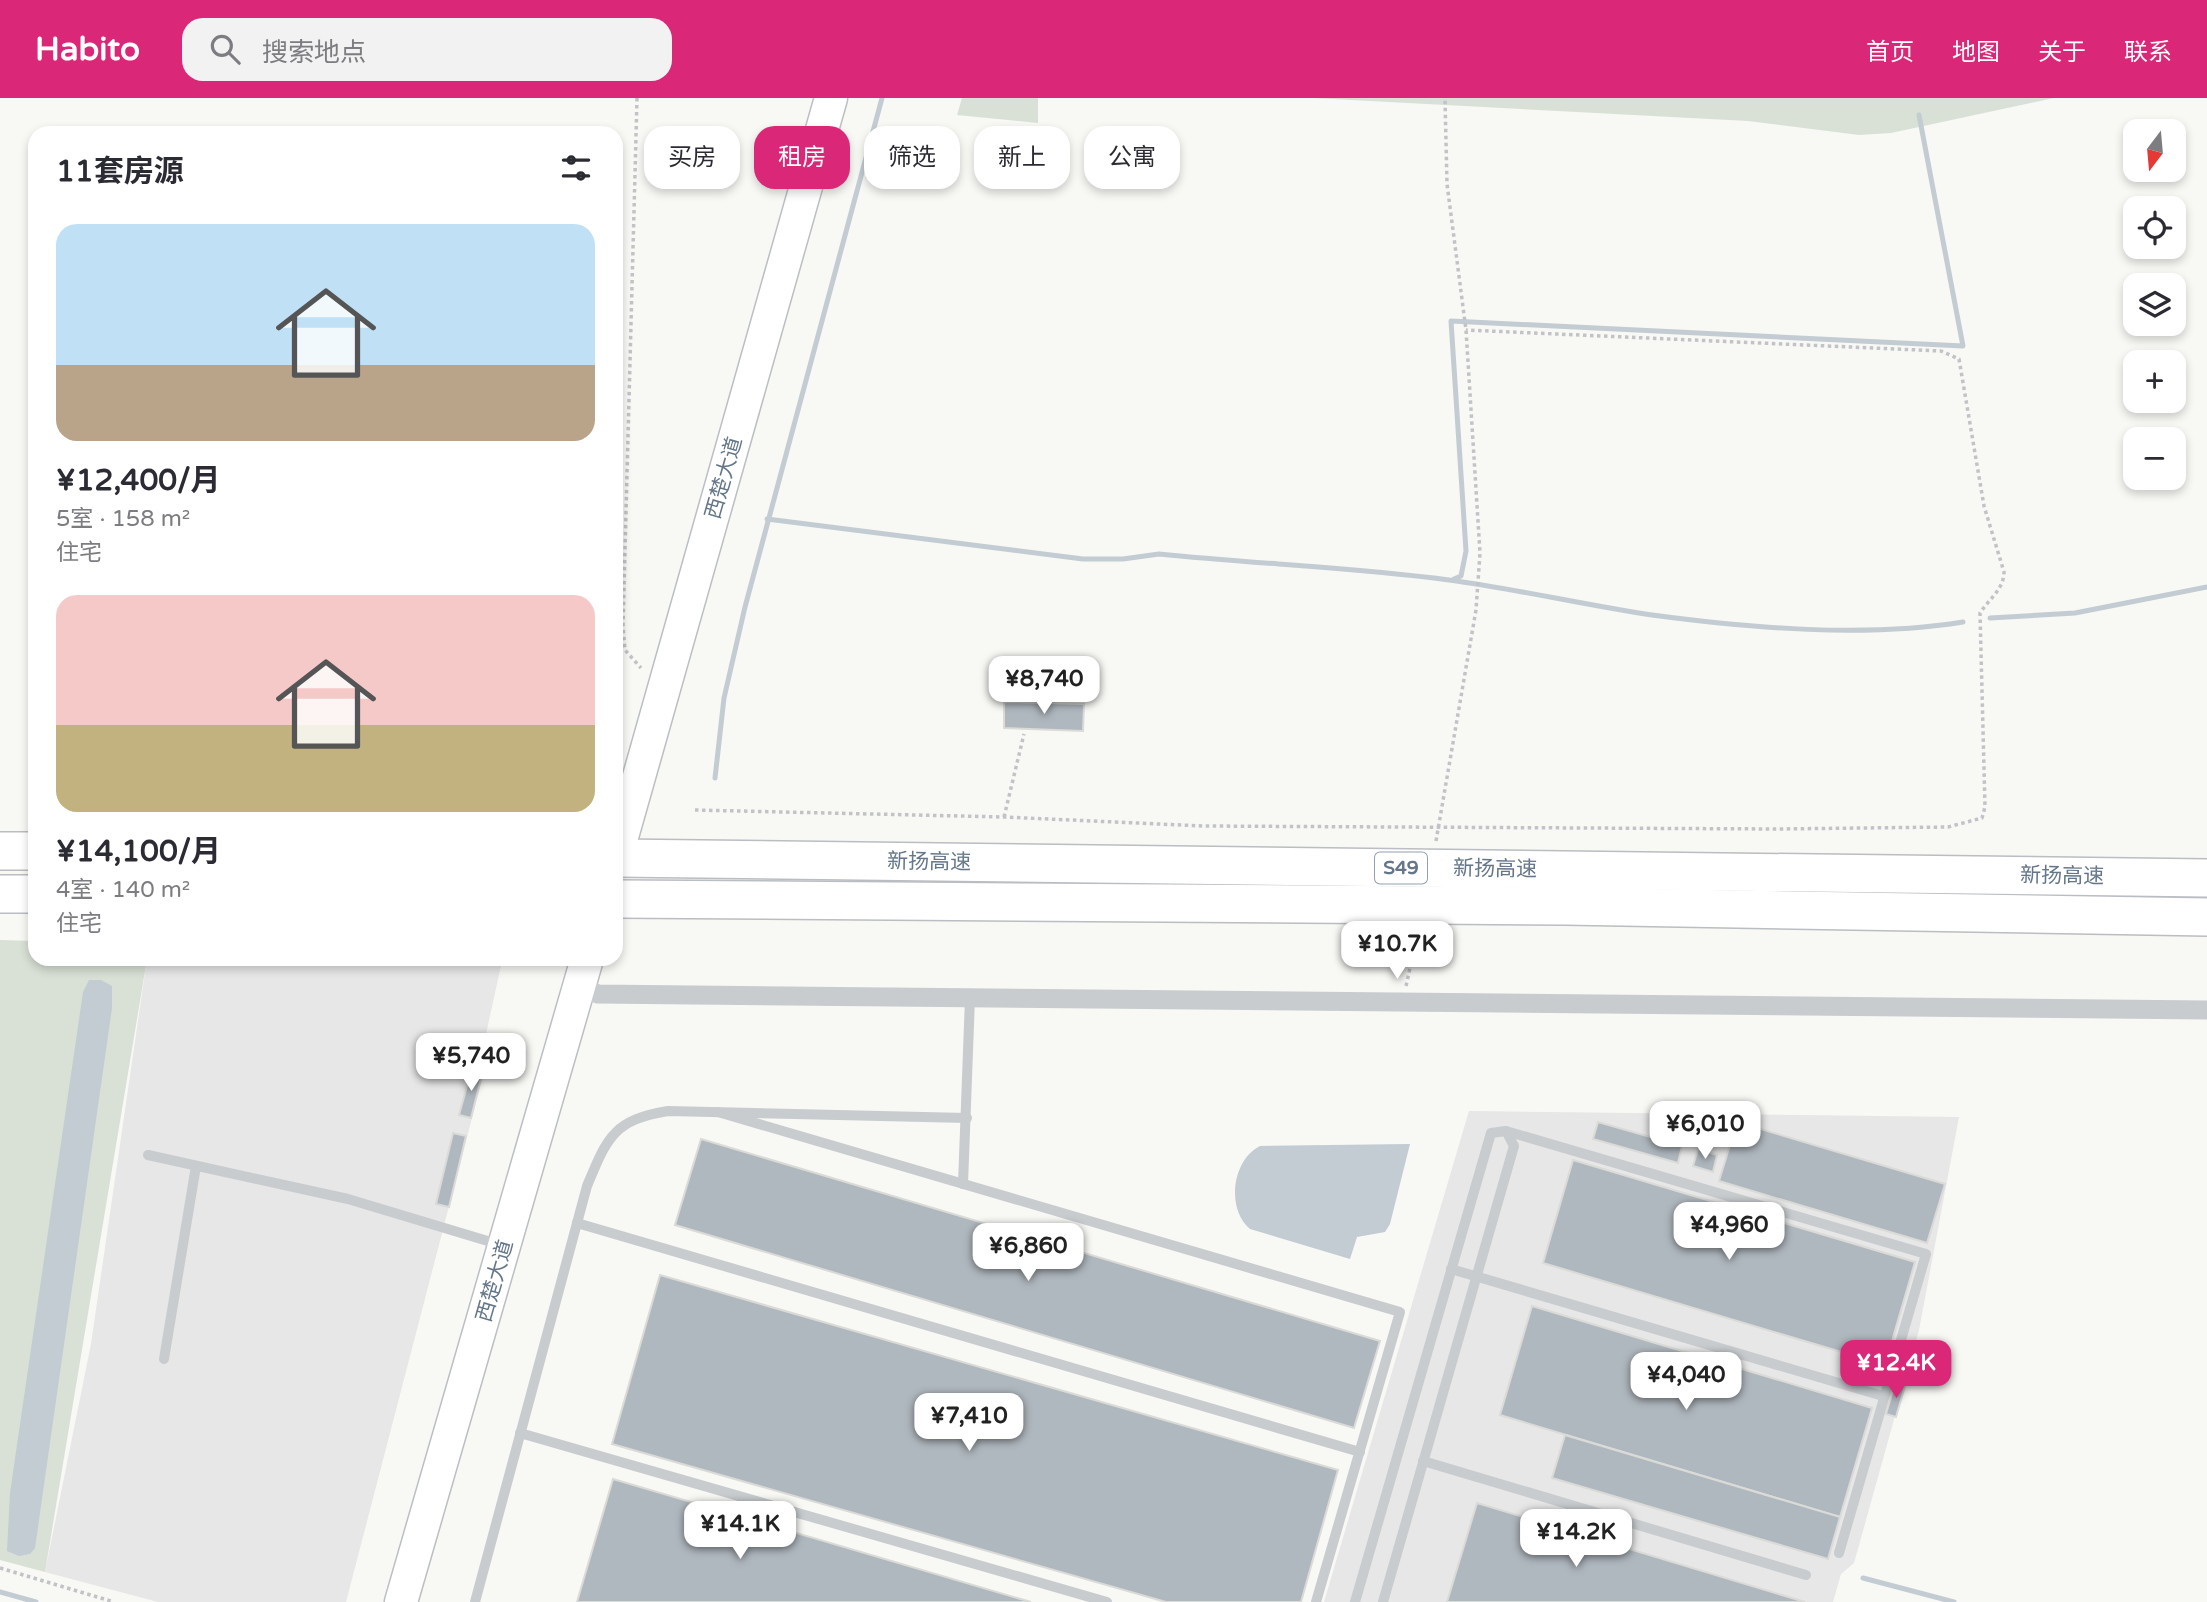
<!DOCTYPE html>
<html lang="zh">
<meta charset="utf-8">
<style>
:root{--surface:#fff;--page:#f2f2f3;--text:#2b2b33;--muted:#7c7c81;--accent:#db2777}
body{margin:0;font-family:"Varela Round","Noto Sans SC",sans-serif;background:var(--page);color:var(--text);height:100vh;display:flex;flex-direction:column;font-size:26px;white-space:nowrap}
*{box-sizing:border-box;margin:0}
p{font-size:23px;color:var(--muted)}
.icon{flex:none;width:38px;height:38px;fill:none;stroke:currentColor;stroke-width:2;stroke-linecap:round;stroke-linejoin:round}
.map{position:relative;flex:1;overflow:hidden}
.drawer{position:absolute;left:28px;top:28px;width:595px;height:840px;display:flex;flex-direction:column;background:var(--surface);border-radius:21px;box-shadow:0 4px 10px #0003}
.drawer>*{flex:none}
.hud{position:absolute;left:644px;top:28px;width:665px;height:63px;display:flex;gap:14px}
.needle{width:46px;rotate:196deg}
.tools{position:absolute;left:2123px;top:21px;display:grid;gap:14px}
.tools a{display:grid;place-items:center;width:63px;height:63px;border-radius:14px;background:var(--surface);box-shadow:0 4px 10px #0003;font-size:35px}
.price{position:absolute;translate:-50% -60px;padding:0 16px;border-radius:14px;background:#fff;color:#222;font-size:23px;line-height:46px;filter:drop-shadow(0 2px 4px #0008)}
.price::after{content:'';position:absolute;left:50%;top:42px;width:21px;height:16px;margin-left:-10px;background:inherit;clip-path:polygon(0 0,100% 0,50% 100%)}
.price.active{background:var(--accent);color:#fff}
ul{padding:0;list-style:none}
li{display:grid;align-content:center;gap:14px;height:371px;padding:0 28px}
li span{display:grid;place-items:center;height:217px;border-radius:21px;color:#555}
li>.icon{margin-inline-start:auto}
span .icon{width:126px;height:126px;fill:#fffc;stroke-width:1}
li b{font-size:30px}
h2{display:flex;justify-content:space-between;align-items:center;height:84px;padding:0 28px;font-size:30px}
.chip{padding:0 24px;border-radius:21px;background:var(--surface);box-shadow:0 4px 10px #0003;font-size:24px;line-height:63px}
.chip.active{background:var(--accent);color:#fff}
header{display:flex;align-items:center;gap:42px;box-sizing:border-box;height:98px;padding:0 35px;background:var(--accent);color:#fff}
header strong{font-size:33px}
nav{display:flex;gap:38px;margin-inline-start:auto;font-size:24px}
.search{width:490px;height:63px;background:var(--page);display:flex;align-items:center;gap:18px;box-sizing:border-box;padding:0 24px;border-radius:21px;color:var(--muted);font-size:26px}
.map>svg:first-child{display:block}
.built{fill:#e6e7e6}
.green{fill:#d9e1d6}
.water{fill:#c2ccd2}
.lines{fill:none;stroke-linecap:round;stroke-linejoin:round}
.stream{stroke:#c2ccd2;stroke-width:5}
.building{fill:#b0b8bf;stroke:#dadad7;stroke-width:2}
.primary-casing{stroke:#bbbfc3;stroke-width:35}
.highway-casing{stroke:#babdc1;stroke-width:40}
.path{stroke:#c1c3c6;stroke-width:3.5;stroke-dasharray:3.5 3.5;stroke-linecap:butt}
.lane{stroke:#c8cccf;stroke-width:10}
.street{stroke:#c8cccf;stroke-width:19}
.primary{stroke:#fff;stroke-width:32}
.highway{stroke:#fff;stroke-width:37}
.labels{text-anchor:middle;dominant-baseline:central;stroke-width:7;stroke-linejoin:round;paint-order:stroke}
.shield{fill:#fff;stroke:#929fac;stroke-width:2}
.shield-label{font-size:19px;font-weight:bold;fill:#647689}
.street-label{font-size:21px;fill:#647689;stroke:#fff}
</style>
<header>
<strong>Habito</strong>
<div class="search"><svg class="icon" aria-label="search" viewBox="0 0 24 24"><circle cx="10" cy="10" r="6"/><path d="M15 15l6 6"/></svg>搜索地点</div>
<nav><a>首页</a><a>地图</a><a>关于</a><a>联系</a></nav>
</header>
<div class="map">
<svg width="2207" height="1504" viewBox="0 0 2207 1504">
<rect width="100%" height="100%" fill="#f8f8f5"/>
<g class="built">
<path d="M147,861L502,863L479,968L485,970L346,1504H158L45,1474L91,1246Z"/>
<path d="M1469,1013L1959,1019L1919,1232L1854,1465L1841,1476L1833,1504H1324Z"/>
</g>
<g class="green">
<path d="M962,0H1038V25L957,17Z"/>
<path d="M1313,0H2054L1891,35L1859,37L1748,23Z"/>
<path d="M0,842L35,843V861H147L45,1474L0,1462Z"/>
</g>
<g class="water">
<path d="M89,882H101L112,888V910L35,1450L30,1456L19,1458L7,1453L10,1395L83,894Z"/>
<path d="M1410,1046L1390,1126L1385,1134L1357,1139L1350,1161L1250,1131C1226,1111 1232,1062 1260,1048Z"/>
</g>
<g class="lines">
<g class="stream">
<path d="M767,421L1083,461H1123L1159,456C1255,466 1353,469 1449,482C1517,491 1584,507 1652,517C1750,530 1865,540 1963,524"/>
<path d="M1454,481L1461,478L1466,453L1451,223L1963,248L1919,17"/>
<path d="M1990,520L2075,515L2207,489"/>
<path d="M715,680L724,600L745,509L882,0"/>
<path d="M1863,1480L1954,1504"/>
<path d="M0,1494L36,1504"/>
</g>
</g>
<g class="building">
<path d="M1004,604L1084,606L1083,633L1004,630Z"/>
<path d="M472,970L483,973L471,1020L459,1017Z"/>
<path d="M1598,1024L1682,1048L1678,1065L1593,1041Z"/>
<path d="M1737,1024L1945,1086L1927,1145L1719,1083Z"/>
<path d="M453,1035L466,1038L449,1109L436,1106Z"/>
<path d="M701,1041L1380,1243L1354,1330L675,1127Z"/>
<path d="M1698,1051L1717,1057L1713,1074L1693,1068Z"/>
<path d="M1573,1062L1915,1164L1885,1267L1543,1165Z"/>
<path d="M660,1177L1338,1372L1301,1504H1166L612,1346Z"/>
<path d="M1532,1208L1872,1310L1840,1419L1500,1317Z"/>
<path d="M1895,1285L1905,1288L1896,1319L1886,1316Z"/>
<path d="M1565,1337L1840,1419L1828,1461L1552,1380Z"/>
<path d="M613,1381L1031,1504H577Z"/>
<path d="M1477,1405L1805,1504H1447Z"/>
</g>
<g class="lines">
<defs>
<g id="primary">
<path d="M616,760L831,0"/>
<path d="M401,1504L587,861"/>
</g>
<g id="highway">
<path d="M0,753H35"/>
<path d="M616,760L2207,780"/>
<path d="M0,796H35"/>
<path d="M616,801L1565,808L2207,819"/>
</g>
</defs>
<use href="#primary" class="primary-casing"/>
<use href="#highway" class="highway-casing"/>
<g class="path">
<path d="M637,0L623,528L625,552L641,570"/>
<path d="M695,712L1004,719L1203,728L1776,731L1948,729L1982,720L1985,709L1980,515C1989,501 2004,491 2004,474L1984,408L1959,261L1941,253L1466,232"/>
<path d="M1004,719L1024,636"/>
<path d="M1436,743L1476,512L1480,455L1466,232L1447,86L1445,1"/>
<path d="M1406,888L1415,848"/>
<path d="M0,1470L114,1504"/>
</g>
<g class="lane">
<path d="M718,1014L1400,1214L1316,1504"/>
<path d="M1506,1033L1926,1156L1839,1455"/>
<path d="M148,1057L348,1101L501,1147"/>
<path d="M963,1086L970,900"/>
<path d="M577,1125L1360,1354"/>
<path d="M1451,1171L1883,1298"/>
<path d="M164,1261L196,1068"/>
<path d="M520,1335L1107,1504"/>
<path d="M1423,1363L1806,1477"/>
<path d="M475,1504L587,1088C607,1040 613,1022 668,1013L967,1020"/>
<path d="M1355,1504L1491,1035L1506,1033L1514,1048L1383,1504"/>
</g>
<path class="street" d="M579,889L598,896L2207,912"/>
<use href="#primary" class="primary"/>
<use href="#highway" class="highway"/>
</g>
<g class="labels">
<rect class="shield" x="1375" y="754.5" width="52" height="31" rx="5"/>
<g class="shield-label">
<text x="1401" y="770">S49</text>
</g>
<g class="street-label">
<text transform="translate(724 380) rotate(-74)">西楚大道</text>
<text transform="translate(929 764) rotate(1)">新扬高速</text>
<text transform="translate(1495 771) rotate(1)">新扬高速</text>
<text transform="translate(2062 778) rotate(1)">新扬高速</text>
<text transform="translate(495 1183) rotate(-74)">西楚大道</text>
</g>
</g>
</svg>
<div class="tools">
<a><svg class="needle" viewBox="-14 -14 28 28"><path d="M0-13l5 13h-10z" fill="#e53935"/><path d="M0 13l5-13h-10z" fill="#7c7c81"/></svg></a>
<a><svg class="icon" aria-label="locate" viewBox="0 0 24 24"><circle cx="12" cy="12" r="6"/><path d="M12 2v4M12 18v4M2 12h4M18 12h4"/></svg></a>
<a><svg class="icon" aria-label="layers" viewBox="0 0 24 24"><path d="M12 4l9 5-9 5-9-5zM3 14l9 5 9-5"/></svg></a>
<a>+</a>
<a>−</a>
</div>
<b class="price" style="left:1044px;top:618px">¥8,740</b>
<b class="price" style="left:1397px;top:883px">¥10.7K</b>
<b class="price" style="left:471px;top:995px">¥5,740</b>
<b class="price" style="left:1705px;top:1063px">¥6,010</b>
<b class="price" style="left:1729px;top:1164px">¥4,960</b>
<b class="price" style="left:1028px;top:1185px">¥6,860</b>
<b class="price active" style="left:1896px;top:1302px">¥12.4K</b>
<b class="price" style="left:1686px;top:1314px">¥4,040</b>
<b class="price" style="left:969px;top:1355px">¥7,410</b>
<b class="price" style="left:740px;top:1463px">¥14.1K</b>
<b class="price" style="left:1576px;top:1471px">¥14.2K</b>
<div class="hud">
<a class="chip">买房</a>
<a class="chip active">租房</a>
<a class="chip">筛选</a>
<a class="chip">新上</a>
<a class="chip">公寓</a>
</div>
<section class="drawer">
<h2>11套房源<svg class="icon" aria-label="filters" viewBox="0 0 24 24"><path d="M4 7h16M4 17h16"/><circle cx="9" cy="7" r="2"/><circle cx="15" cy="17" r="2"/></svg></h2>
<ul>
<li><span style="background:linear-gradient(#bfe0f5 65%,#b9a48a 0)"><svg class="icon" aria-label="home" viewBox="0 0 24 24"><path d="M3 11l9-7 9 7M6 9v11h12V9"/></svg></span><div><b>¥12,400/月</b><p>5室 · 158 m²</p><p>住宅</p></div></li>
<li><span style="background:linear-gradient(#f6c9c9 60%,#c2b280 0)"><svg class="icon" aria-label="home" viewBox="0 0 24 24"><path d="M3 11l9-7 9 7M6 9v11h12V9"/></svg></span><div><b>¥14,100/月</b><p>4室 · 140 m²</p><p>住宅</p></div></li>
</ul>
</section>
</div>
